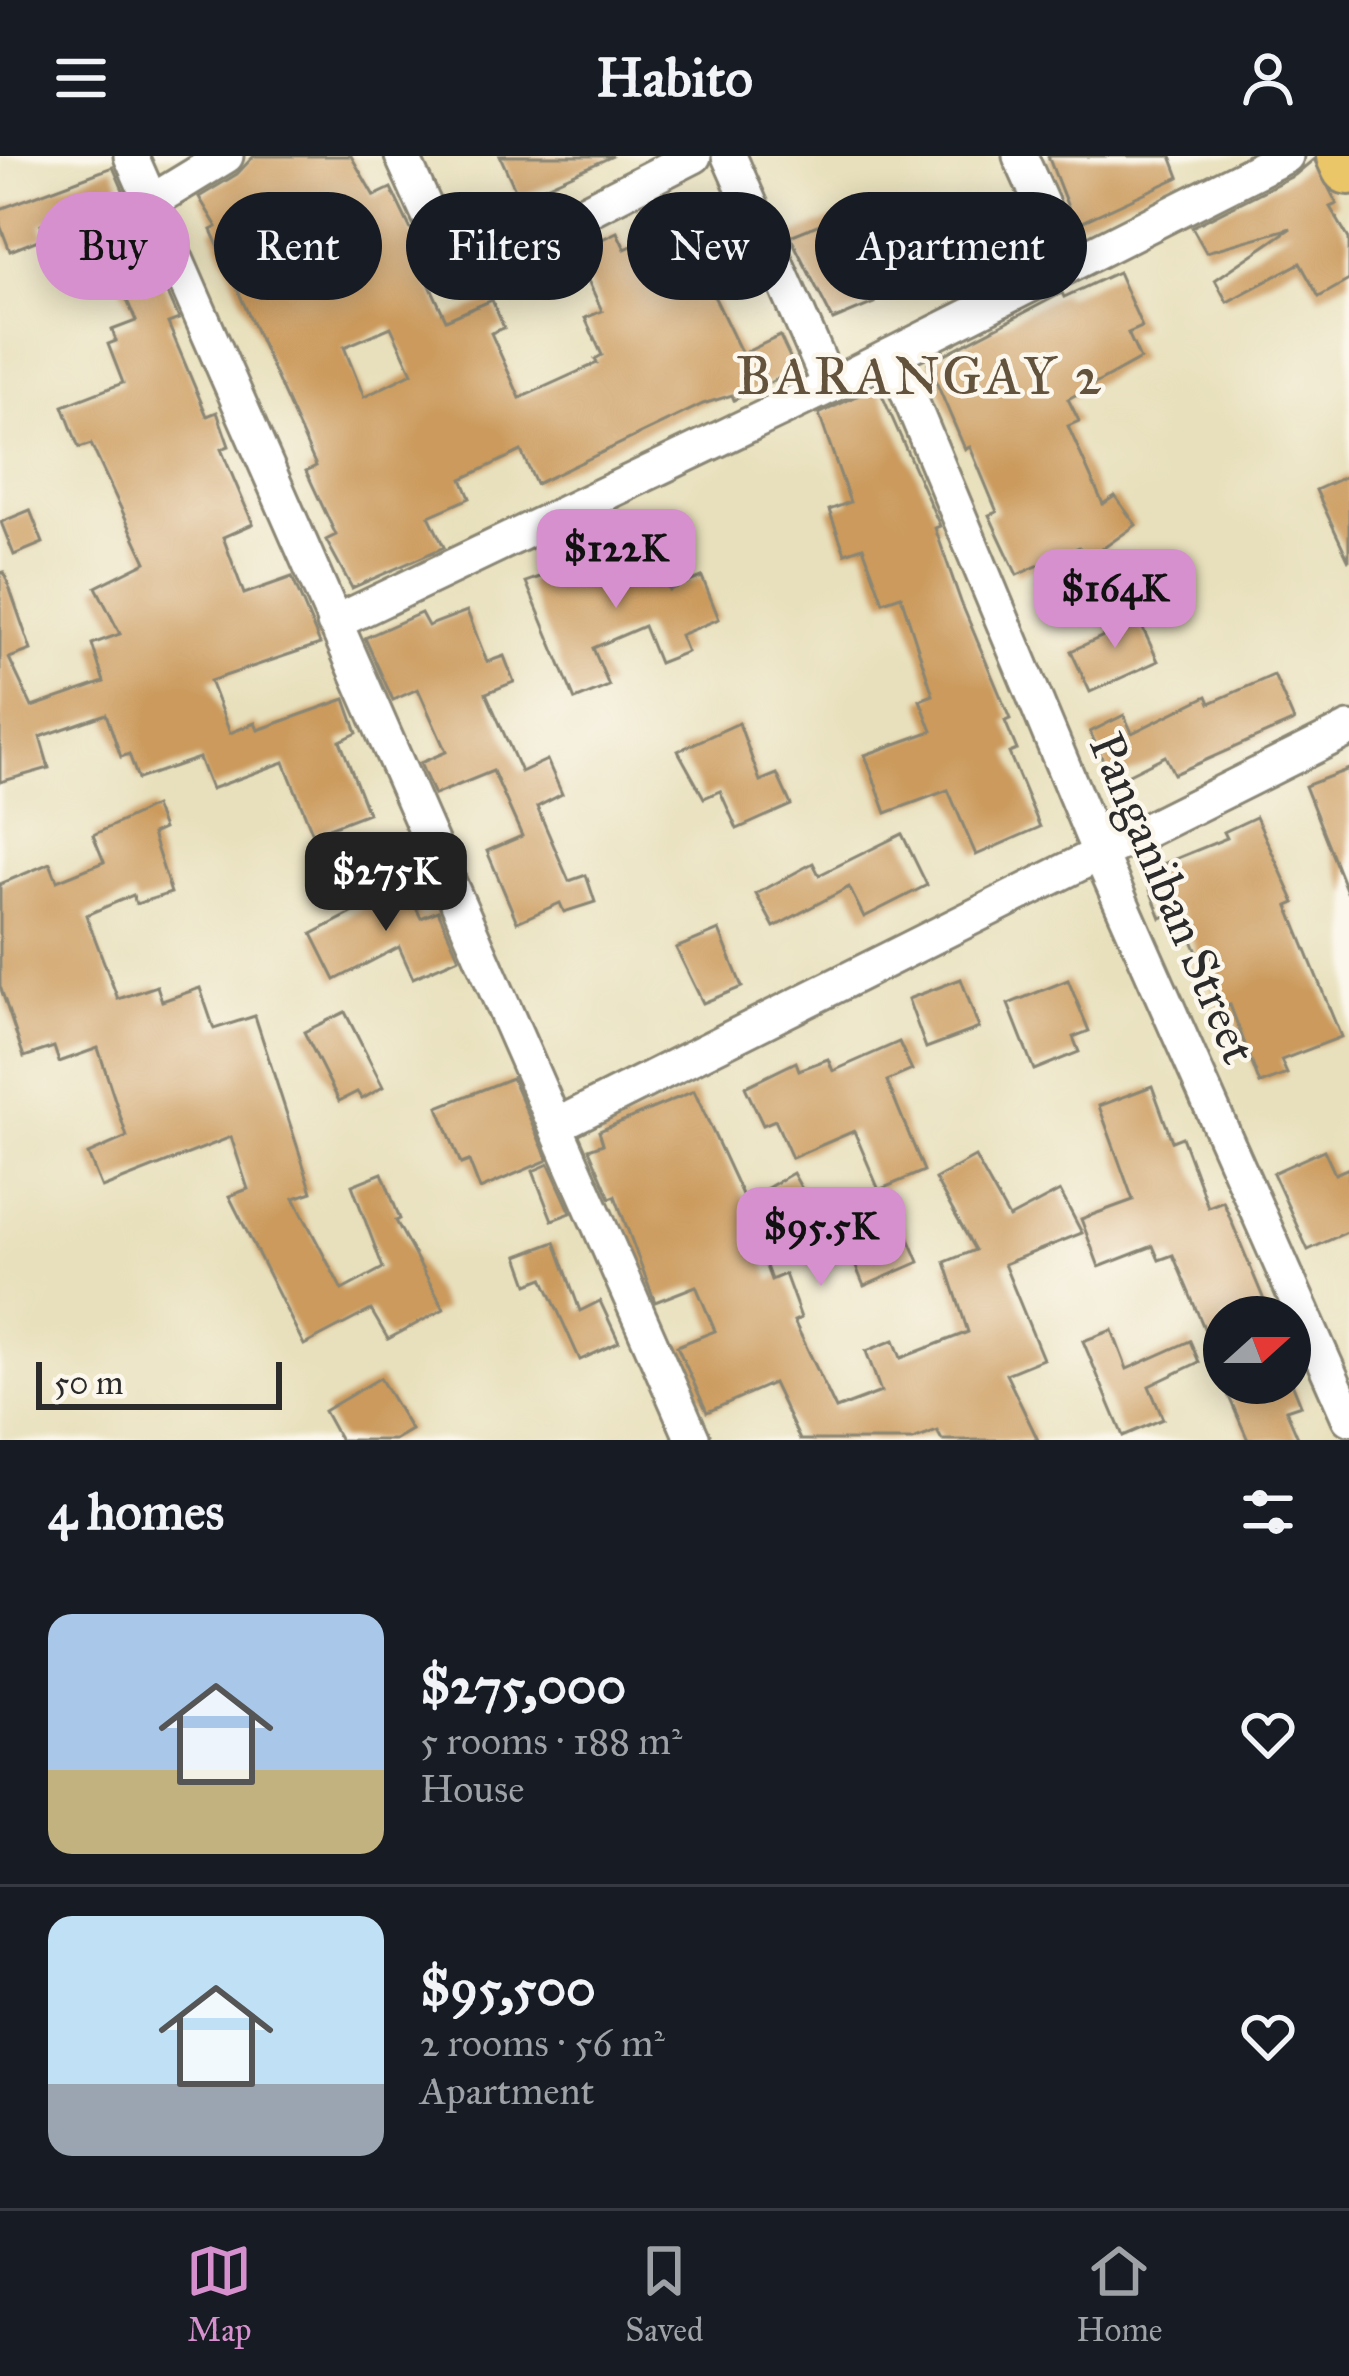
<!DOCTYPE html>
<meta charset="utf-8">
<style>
:root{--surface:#171b24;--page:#242831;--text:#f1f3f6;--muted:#9ea1a6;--line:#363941;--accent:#d690ce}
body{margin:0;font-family:"IM FELL Great Primer",serif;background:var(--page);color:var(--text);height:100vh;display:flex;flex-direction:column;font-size:45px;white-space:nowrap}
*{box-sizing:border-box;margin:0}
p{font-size:39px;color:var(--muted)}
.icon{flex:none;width:66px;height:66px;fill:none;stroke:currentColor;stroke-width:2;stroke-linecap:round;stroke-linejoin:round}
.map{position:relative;height:1284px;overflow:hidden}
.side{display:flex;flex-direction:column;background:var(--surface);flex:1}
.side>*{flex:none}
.top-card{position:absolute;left:36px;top:36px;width:1278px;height:108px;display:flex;gap:24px}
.needle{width:78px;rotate:69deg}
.buttons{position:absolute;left:1203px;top:1140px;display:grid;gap:24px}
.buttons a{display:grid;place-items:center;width:108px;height:108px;border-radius:50%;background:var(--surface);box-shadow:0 6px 30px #0003;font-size:60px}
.scale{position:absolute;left:36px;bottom:30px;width:246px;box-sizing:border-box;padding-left:12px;border:6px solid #2b2b2b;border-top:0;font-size:33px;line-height:42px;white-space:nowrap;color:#2b2b2b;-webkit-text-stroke:9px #fbf7ec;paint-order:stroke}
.price{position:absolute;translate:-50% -102px;padding:0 27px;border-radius:24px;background:var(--accent);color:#111;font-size:39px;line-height:78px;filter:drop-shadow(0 3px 6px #0008)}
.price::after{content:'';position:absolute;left:50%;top:72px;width:36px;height:27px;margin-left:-18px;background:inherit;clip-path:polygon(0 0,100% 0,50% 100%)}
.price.active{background:#222;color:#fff}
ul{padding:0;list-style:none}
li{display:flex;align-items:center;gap:36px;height:300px;padding:0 48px}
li+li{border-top:3px solid var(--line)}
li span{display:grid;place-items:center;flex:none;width:336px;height:240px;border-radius:24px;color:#555}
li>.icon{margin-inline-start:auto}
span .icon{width:144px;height:144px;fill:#fffc;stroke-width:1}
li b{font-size:51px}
h2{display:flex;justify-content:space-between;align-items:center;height:144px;padding:0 48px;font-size:51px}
.pill{padding:0 42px;border-radius:54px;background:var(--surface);box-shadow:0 6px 30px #0003;font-size:42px;line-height:108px}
.pill.active{background:var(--accent);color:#111}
header{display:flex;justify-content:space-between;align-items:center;height:156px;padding:0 48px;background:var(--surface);font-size:54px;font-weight:800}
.dock{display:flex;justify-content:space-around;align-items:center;height:168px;border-top:3px solid var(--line);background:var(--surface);font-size:33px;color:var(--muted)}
.dock a{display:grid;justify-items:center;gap:6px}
.dock .active{color:var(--accent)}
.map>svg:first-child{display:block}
.building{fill:#cb9a5c;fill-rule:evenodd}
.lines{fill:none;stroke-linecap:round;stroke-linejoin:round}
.minor-casing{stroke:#8a8674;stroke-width:39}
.primary-casing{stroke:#8a8674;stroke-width:60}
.minor{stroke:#fff;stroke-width:33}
.primary{stroke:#ebc669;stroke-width:54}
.labels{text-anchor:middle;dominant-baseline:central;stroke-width:9;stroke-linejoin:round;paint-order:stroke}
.street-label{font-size:48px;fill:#2b2b2b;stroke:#fbf7ec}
.quarter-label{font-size:54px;letter-spacing:3px;fill:#63523c;stroke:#fbf7ec}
</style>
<header><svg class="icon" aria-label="menu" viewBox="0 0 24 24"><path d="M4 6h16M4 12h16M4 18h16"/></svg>Habito<svg class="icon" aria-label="person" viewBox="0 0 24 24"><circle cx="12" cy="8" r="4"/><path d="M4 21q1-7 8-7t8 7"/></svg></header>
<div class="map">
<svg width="1349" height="1284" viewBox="0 0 1349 1284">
<rect width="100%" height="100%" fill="#fbf7ec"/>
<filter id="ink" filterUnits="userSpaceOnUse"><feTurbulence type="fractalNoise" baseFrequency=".00833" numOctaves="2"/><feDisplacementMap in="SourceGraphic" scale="24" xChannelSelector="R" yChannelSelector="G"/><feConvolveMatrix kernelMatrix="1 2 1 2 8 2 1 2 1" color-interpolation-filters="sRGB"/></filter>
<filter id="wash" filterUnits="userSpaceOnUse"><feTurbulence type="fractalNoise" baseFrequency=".004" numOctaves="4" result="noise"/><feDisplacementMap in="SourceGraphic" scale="48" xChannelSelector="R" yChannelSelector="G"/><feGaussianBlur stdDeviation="2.7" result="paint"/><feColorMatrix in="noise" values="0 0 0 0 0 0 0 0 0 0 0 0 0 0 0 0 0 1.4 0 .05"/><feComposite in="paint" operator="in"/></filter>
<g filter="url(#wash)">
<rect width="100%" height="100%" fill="#e8e0bc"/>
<g id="blocks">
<g class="building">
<path d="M254,0H351L374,40L391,32L426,105L420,108L446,164L492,144L504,172L491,177L520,242L597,207L595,203L602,199L585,162L602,155L575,96L617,76L625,93L660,77L676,110L733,87L749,125L714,140L742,198L780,180L796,214L734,244L732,239L703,248L536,328L521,295L462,323L470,342L429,360L444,391L352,432L326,384L336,379L306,315L316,310L211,74L217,71L199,41L237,18ZM391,171L412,217L364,241L344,191Z"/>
<path d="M500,0H613L519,42Z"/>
<path d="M1048,0H1171L1179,21L1075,69Z"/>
<path d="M1314,3L1337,48L1330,51L1349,83V124L1319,141L1300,107L1227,146L1215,124L1291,72L1206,96L1192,71L1295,19Z"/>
<path d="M113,11L179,163L168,167L207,260L217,256L229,290L221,293L253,368L223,381L244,438L292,421L320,488L210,525L230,577L255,567L258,574L345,543L357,577L340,585L368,657L313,678L284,606L211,633L199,602L138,623L129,598L121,601L106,558L40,581L49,612L0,626V417L4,416L31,494L9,502L32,551L104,526L92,488L120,478L96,431L146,406L91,288L79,292L63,250L123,227L108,188L116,185L112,174L136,165L115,117L129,111L99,46L41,68L46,81L10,95L0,69V53Z"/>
<path d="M857,53L868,79L849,88L874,147L833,164L790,80Z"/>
<path d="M1118,116L1142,171L1128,177L1140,203L1068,243L1079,265L1068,270L1103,348L1115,340L1136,369L1088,403L1079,391L1017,419L989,359L997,356L970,291L965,293L928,207L1062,137L1064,141Z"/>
<path d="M878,230L940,370L935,372L961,446L1010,563L1005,565L1017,594L1009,597L1040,671L976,699L948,634L886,657L865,599L932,575L920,544L933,539L901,440L883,446L863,391L845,397L829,354L850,346L819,258Z"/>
<path d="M1349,319V405L1316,334Z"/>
<path d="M30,354L43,387L14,399L1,366Z"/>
<path d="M648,383L669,434L702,421L719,463L680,479L687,496L659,507L644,470L593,492L609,530L575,544L526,426Z"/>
<path d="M1132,449L1158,505L1090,536L1071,495L1112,476L1105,461Z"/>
<path d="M467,455L487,506L504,500L514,526L486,537L521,616L547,604L562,638L537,651L569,725L586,719L595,746L564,756L560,747L517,766L487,695L522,680L493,615L434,639L420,607L446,596L418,533L393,544L365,482L421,457L428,470Z"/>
<path d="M1274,519L1294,565L1174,618L1165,600L1113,626L1090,576L1124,559L1132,577L1207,540L1210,547Z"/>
<path d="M739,567L760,625L777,618L791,649L737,673L720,635L704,642L678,595Z"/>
<path d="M1349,613V736H1347L1305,630Z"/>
<path d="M154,650L163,673L152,678L171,737L136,748L133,739L86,759L118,843L157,830L162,845L200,832L214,873L255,860L312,1036L294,1042L342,1134L383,1112L352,1029L382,1017L400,1063L396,1065L444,1153L388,1183L371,1154L304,1189L229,1040L248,1033L231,981L102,1032L88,998L127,981L98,892L59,906L54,891L24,901L0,830V728L50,707L57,725L104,706L93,679Z"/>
<path d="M1256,661L1295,747L1288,750L1341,881L1281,904L1287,918L1260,928L1230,849L1221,852L1179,754L1161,762L1143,716L1227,682L1224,676Z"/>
<path d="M902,678L927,729L864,761L849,731L774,771L756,738L813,707L819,719Z"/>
<path d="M400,719L421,762L438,755L459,802L413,822L399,791L335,824L312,778L369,748L364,736Z"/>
<path d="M719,774L742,831L703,847L676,792Z"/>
<path d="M961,823L979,872L926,892L908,843Z"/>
<path d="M1068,824L1089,875L1073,881L1079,896L1034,914L1008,848Z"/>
<path d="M345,856L383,931L362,943L357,936L339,945L304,876Z"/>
<path d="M899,886L912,914L887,925L924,1015L879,1034L854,975L792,1002L775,964L763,969L745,931L796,906L799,914L828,903L833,915Z"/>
<path d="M512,922L548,1004L480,1033L469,1005L461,1008L438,951Z"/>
<path d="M1152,930L1172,985L1182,981L1208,1051L1223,1045L1271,1161H1224V1219L1173,1099L1159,1104L1153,1090L1099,1111L1081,1063L1133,1044L1099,950Z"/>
<path d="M694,935L745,1045L793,1017L809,1046L754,1077L771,1124L785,1118L801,1162L794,1165L836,1253L881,1236L866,1195L894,1184L901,1202L968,1176L945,1106L975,1094L935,1023L975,1001L1009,1062L1060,1035L1082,1077L1004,1108L1043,1203L1006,1218L1038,1284H942L937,1275L913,1284H800L773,1227L707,1256L677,1190L715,1175L696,1130L655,1146L615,1040L610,1042L589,993L603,988L599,975Z"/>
<path d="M1324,994L1335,1018L1349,1012V1075L1308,1094L1273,1017Z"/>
<path d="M549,1008L571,1057L552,1064L533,1015Z"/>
<path d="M894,1047L919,1106L864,1130L839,1070Z"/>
<path d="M555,1086L580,1155L600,1145L619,1186L580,1204L543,1122L528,1128L518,1100Z"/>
<path d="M1112,1174L1127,1213L1190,1185L1199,1206L1149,1230L1163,1263L1123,1280L1083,1185Z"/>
<path d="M380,1222L411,1274L394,1284H340L324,1255Z"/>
<path d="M1223,1227H1292L1301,1249L1286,1254L1299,1284H1248Z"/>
</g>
</g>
</g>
<g filter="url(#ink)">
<use href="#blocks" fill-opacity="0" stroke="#8a8674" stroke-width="3"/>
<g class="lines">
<defs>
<g id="minor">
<path d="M131,0L693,1284"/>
<path d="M402,0L457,121L694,0"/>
<path d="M729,0L830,230"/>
<path d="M1020,0L1069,109"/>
<path d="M149,47L226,0"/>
<path d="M892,199L1101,701L1349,1262"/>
<path d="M334,467L830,230L1286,0"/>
<path d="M557,969L1349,573"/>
</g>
<path id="primary" d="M1344,0L1349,11"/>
</defs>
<use href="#minor" class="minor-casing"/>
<use href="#primary" class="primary-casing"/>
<use href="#minor" class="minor"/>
<use href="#primary" class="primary"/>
</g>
</g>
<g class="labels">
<g class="street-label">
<text transform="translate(1173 742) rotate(67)">Panganiban Street</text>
</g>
<g class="quarter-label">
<text x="920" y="220">BARANGAY 2</text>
</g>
</g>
</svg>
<div class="buttons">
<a><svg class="needle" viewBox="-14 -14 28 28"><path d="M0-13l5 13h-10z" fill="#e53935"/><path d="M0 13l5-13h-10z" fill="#9ea1a6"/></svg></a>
</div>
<div class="scale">50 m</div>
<b class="price" style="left:616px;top:455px">$122K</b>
<b class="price" style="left:1115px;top:495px">$164K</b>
<b class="price active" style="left:386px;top:778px">$275K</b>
<b class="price" style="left:821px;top:1133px">$95.5K</b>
<div class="top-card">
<a class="pill active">Buy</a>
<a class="pill">Rent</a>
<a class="pill">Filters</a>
<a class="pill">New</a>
<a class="pill">Apartment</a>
</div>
</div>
<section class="side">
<h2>4 homes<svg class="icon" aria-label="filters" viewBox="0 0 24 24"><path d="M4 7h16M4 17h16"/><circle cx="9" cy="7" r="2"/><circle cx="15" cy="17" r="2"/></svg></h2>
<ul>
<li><span style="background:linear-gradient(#a9c7e8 65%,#c2b280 0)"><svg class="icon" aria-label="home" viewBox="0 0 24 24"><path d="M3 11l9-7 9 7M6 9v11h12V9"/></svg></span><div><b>$275,000</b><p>5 rooms · 188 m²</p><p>House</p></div><svg class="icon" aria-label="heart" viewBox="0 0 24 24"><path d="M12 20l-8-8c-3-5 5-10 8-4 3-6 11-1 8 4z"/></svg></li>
<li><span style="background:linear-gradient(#bfe0f5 70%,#9aa5b1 0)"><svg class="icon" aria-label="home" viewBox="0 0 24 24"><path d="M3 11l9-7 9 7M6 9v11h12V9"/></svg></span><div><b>$95,500</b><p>2 rooms · 56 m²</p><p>Apartment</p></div><svg class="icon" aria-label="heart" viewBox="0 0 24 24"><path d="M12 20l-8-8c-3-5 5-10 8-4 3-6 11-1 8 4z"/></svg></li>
</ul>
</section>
<nav class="dock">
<a class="active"><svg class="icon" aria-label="map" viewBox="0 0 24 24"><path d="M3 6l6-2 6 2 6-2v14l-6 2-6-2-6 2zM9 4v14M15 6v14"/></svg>Map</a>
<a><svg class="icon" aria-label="saved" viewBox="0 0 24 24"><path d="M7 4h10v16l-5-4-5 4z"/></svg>Saved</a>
<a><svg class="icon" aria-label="home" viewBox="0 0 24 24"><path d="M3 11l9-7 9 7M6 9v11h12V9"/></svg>Home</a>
</nav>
